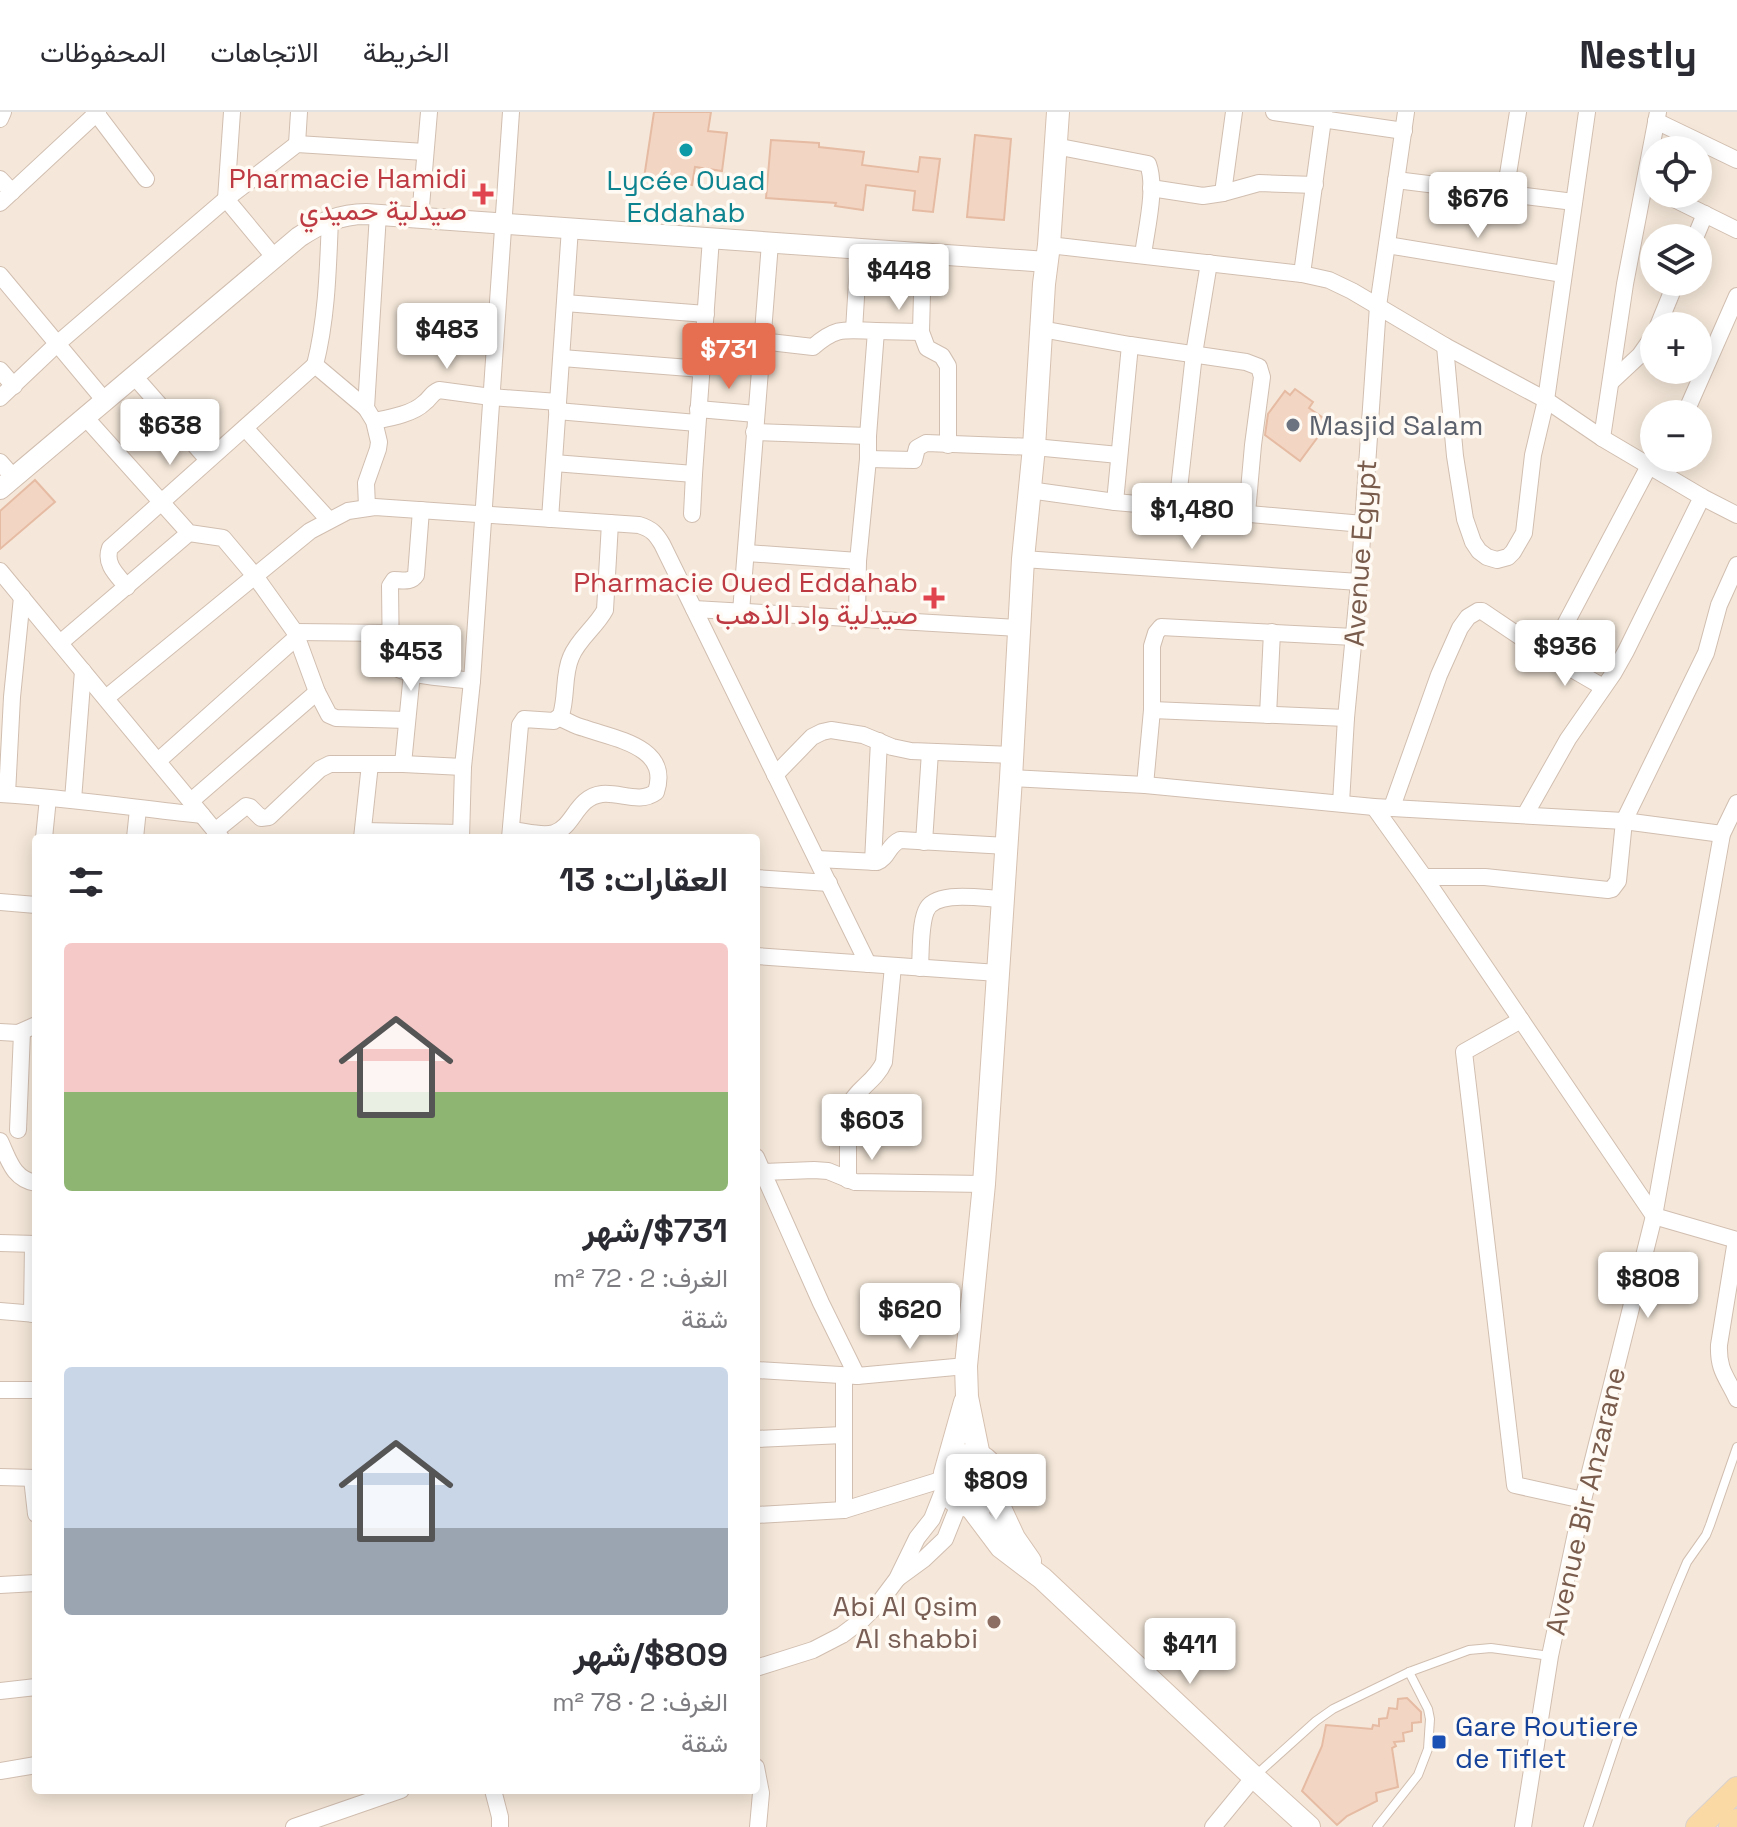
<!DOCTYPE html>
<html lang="ar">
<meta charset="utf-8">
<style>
:root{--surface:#fff;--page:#f7f7f7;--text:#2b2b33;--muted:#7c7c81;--line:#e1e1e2;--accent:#e76f51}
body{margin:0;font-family:"Space Grotesk",Vazirmatn,sans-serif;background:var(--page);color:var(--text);direction:rtl;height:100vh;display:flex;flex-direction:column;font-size:30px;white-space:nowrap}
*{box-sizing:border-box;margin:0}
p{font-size:26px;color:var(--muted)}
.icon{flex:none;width:44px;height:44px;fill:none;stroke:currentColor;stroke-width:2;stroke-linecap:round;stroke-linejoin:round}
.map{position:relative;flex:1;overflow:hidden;direction:ltr}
.panel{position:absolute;left:32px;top:722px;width:728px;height:960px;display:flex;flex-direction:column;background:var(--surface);border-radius:8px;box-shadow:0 4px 20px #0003;direction:rtl}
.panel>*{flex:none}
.controls{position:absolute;left:1640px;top:24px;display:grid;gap:16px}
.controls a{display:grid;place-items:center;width:72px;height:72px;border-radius:50%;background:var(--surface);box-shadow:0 4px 20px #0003;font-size:40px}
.price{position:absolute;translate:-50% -68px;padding:0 18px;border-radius:8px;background:#fff;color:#222;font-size:26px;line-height:52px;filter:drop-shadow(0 2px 4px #0008)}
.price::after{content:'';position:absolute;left:50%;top:48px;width:24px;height:18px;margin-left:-12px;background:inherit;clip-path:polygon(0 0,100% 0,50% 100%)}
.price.selected{background:var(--accent);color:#fff}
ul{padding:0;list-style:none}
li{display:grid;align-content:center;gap:16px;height:424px;padding:0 32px}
li span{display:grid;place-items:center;height:248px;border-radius:8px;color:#555}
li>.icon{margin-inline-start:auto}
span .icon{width:144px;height:144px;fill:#fffc;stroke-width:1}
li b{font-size:34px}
h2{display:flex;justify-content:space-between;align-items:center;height:96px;padding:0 32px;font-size:34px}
header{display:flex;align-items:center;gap:48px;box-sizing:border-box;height:112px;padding:0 40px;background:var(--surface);border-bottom:2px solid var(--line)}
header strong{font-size:38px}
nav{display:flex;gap:44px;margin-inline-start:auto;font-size:28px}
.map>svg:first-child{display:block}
.residential{fill:#f5e8da;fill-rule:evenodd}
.building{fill:#f3d5c3;stroke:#e6bba3;stroke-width:2}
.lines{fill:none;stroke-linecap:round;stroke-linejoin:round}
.service-casing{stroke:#d1beb0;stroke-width:10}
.minor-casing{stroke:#d1beb0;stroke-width:18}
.tertiary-casing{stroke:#d1beb0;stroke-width:22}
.secondary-casing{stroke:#d6c0b0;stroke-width:24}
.primary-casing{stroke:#dad1cd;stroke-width:26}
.service{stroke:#fff;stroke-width:8}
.minor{stroke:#fff;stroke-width:16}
.tertiary{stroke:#fff;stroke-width:20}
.secondary{stroke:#fff;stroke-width:22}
.primary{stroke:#fbd9a5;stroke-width:24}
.culture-dot{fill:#0f9aa8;stroke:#fffaf3;stroke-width:3}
.health-dot{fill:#e0444e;stroke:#fffaf3;stroke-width:3}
.worship-dot{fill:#6b7280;stroke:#fffaf3;stroke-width:3}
.education-dot{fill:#8d6e63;stroke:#fffaf3;stroke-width:3}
.transit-dot{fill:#1a4fb4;stroke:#fffaf3;stroke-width:3}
.labels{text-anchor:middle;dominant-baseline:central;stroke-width:7;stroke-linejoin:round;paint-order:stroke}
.health-label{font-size:28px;fill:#be3a42;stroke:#fffaf3;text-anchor:end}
.culture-label{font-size:28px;fill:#0d838f;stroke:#fffaf3}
.worship-label{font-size:28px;fill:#5b616d;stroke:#fffaf3;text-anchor:start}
.street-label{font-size:28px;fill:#7a5c4d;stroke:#fffaf3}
.education-label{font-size:28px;fill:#785e54;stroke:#fffaf3;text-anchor:end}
.transit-label{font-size:28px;fill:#164399;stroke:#fffaf3;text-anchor:start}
</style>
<header>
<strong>Nestly</strong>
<nav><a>الخريطة</a><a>الاتجاهات</a><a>المحفوظات</a></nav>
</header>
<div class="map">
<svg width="1737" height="1715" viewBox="0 0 1737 1715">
<rect width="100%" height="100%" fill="#fdf6ec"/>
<path class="residential" d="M0,0H1737V1715H0ZM1654,38H1698V82H1654ZM1654,126H1698V170H1654ZM1654,214H1698V258H1654ZM1654,302H1698V346H1654ZM36,726H756V1678H36Z"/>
<g class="building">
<path d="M654,0H711L708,19L727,21L722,59L695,55L692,73L644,66Z"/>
<path d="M975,23L1011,27L1004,108L967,105Z"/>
<path d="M771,28L819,31V35L864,40L862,53L918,60L920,45L940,47L933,100L913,98L915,79L866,73L863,98L835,94L836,91L766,86Z"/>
<path d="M1295,277L1313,290L1309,296L1329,310L1300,349L1265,323L1268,302L1285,279L1290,283Z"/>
<path d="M35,368L55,390L0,437V399Z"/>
<path d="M1407,1586L1421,1600V1610L1412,1611V1619L1403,1621L1404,1629L1394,1630L1396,1634L1392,1636L1398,1675L1376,1681L1377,1689L1347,1704L1337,1713L1302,1679L1322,1634L1326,1613L1372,1617L1373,1613L1379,1614V1607L1387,1606L1389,1596L1397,1597L1398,1587Z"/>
</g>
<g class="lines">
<defs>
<g id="service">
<path d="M1256,1663L1316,1609L1333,1597L1409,1560L1469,1538L1491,1536L1550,1544"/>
<path d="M1377,1715L1418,1663L1428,1637L1430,1607L1428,1597L1409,1560"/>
<path d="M1588,1715L1625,1604L1676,1476L1687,1450L1706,1423L1710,1413L1737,1335"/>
</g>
<g id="minor">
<path d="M232,0L226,87L275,146"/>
<path d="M1274,0L1404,19"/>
<path d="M96,1L146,67"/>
<path d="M0,7L3,0"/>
<path d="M1656,9L1737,48"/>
<path d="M297,32L299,0"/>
<path d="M1055,34L1148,52C1157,76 1146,118 1143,143"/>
<path d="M0,67L12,80"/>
<path d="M1396,68L1574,90"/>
<path d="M1151,76L1203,84L1223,81L1259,71L1315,73"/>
<path d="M1223,81L1234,0"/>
<path d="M1505,81L1518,0"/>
<path d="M1664,82L1737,118"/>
<path d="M0,91L98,0"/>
<path d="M420,106L429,0"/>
<path d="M330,107C328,156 327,206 315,253L366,296"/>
<path d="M1695,126L1705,102"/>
<path d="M1049,133L1302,162L1329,168L1352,179L1445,234L1546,288L1602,326L1702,385L1737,403"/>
<path d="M1387,133L1563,162"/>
<path d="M923,142L921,220L927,236L942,244L948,254V333"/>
<path d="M1302,162L1324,0"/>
<path d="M0,163L105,289"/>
<path d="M565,191L706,202"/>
<path d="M1658,214L1676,170"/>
<path d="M1041,217L1130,233L1246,250L1259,255L1262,265L1253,333L1247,401"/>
<path d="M854,218L859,137"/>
<path d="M876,219L921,220"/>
<path d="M761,229L813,235C837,214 845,218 876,219L868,324V347L858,449L857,506"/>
<path d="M1445,234L1455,344L1465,407L1473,430L1479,439L1487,445L1497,448L1508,445L1513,440L1524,421L1533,343L1546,288L1587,0"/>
<path d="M562,246L702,257"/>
<path d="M0,258L14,274"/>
<path d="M134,264L208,348"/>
<path d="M1611,270L1640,243L1654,223"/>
<path d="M0,286L57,232L226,87L297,32L425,40"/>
<path d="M698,297L756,302"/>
<path d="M557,299L697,311"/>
<path d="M1685,302L1737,184"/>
<path d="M85,305L189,421L223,426L255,464L295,520L317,580L329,603L336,606L407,608"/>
<path d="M374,309C389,306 413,302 424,291C431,286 430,282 439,278L491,285L558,290"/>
<path d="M245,316L329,408"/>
<path d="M754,320L868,324"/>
<path d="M1602,326L1625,172L1658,0"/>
<path d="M868,347L914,348L917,336L926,331L1034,335L1119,343"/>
<path d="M0,350L14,366"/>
<path d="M554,351L694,362"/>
<path d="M1029,378L1115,390L1363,412"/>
<path d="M1115,390L1130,233"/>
<path d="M367,395L366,371L378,337L379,330L374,309L366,296L378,102"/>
<path d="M1177,395L1194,242L1209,151"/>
<path d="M421,398L416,463C411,471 402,468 394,468L390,474L391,553C407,565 452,566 472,569"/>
<path d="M692,402L694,362L711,126"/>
<path d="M550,407L570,116"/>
<path d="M747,441L858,449"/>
<path d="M1023,447L1359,470"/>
<path d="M0,459L221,726"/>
<path d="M127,475C117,463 104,452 110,436L315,253"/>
<path d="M694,497L1019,516"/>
<path d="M741,500L770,131"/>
<path d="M295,520L392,521"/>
<path d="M60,531L189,421"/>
<path d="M1546,542L1603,575"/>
<path d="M106,586L310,419L348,399L375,395L639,413C652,417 656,422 662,432L868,852"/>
<path d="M1152,598L1346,606"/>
<path d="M1268,603L1272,520"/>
<path d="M158,649L298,524"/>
<path d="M403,652L412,561"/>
<path d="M775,663L812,625L822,620L831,618L863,623L892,635L911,639L1013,643"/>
<path d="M1011,666L1145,673L1374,695L1624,709L1722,722"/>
<path d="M1145,673L1152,598V534L1156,521L1161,515L1354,525"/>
<path d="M0,682C68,686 134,696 202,703"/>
<path d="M7,682L12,585L22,485"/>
<path d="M73,688L83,559"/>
<path d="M191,689L317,580"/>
<path d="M1341,691L1346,606L1359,470L1378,194L1406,0"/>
<path d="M1374,695L1424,765L1654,1104L1737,1128"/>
<path d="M1392,695L1439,563L1460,516L1468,505L1478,499H1482L1546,542L1558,526L1649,354"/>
<path d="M1525,703L1568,627L1613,562L1626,539L1702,385"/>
<path d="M511,718C524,719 542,725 554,721C574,715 576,685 602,682C620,680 640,692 656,680C671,634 614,627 584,616C575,614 568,609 560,606"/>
<path d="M215,719L246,694L250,695L261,706L269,705L320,657L330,652H403L463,655"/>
<path d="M363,719L461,721"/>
<path d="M44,726L48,686"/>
<path d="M135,726L138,697"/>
<path d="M362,726L370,652"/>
<path d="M461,726L463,655L472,569L511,0"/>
<path d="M510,726L520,613L524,607L554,609L561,603C567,584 563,563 571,545C578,527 596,515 605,498L610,411"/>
<path d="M924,730L930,640"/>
<path d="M817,747L877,750C888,746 888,733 900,728L1007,734"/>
<path d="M873,750L879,629"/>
<path d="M1424,765H1485L1608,778L1612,777L1618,769L1624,709L1706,541L1719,493L1737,453"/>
<path d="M756,766L829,771"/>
<path d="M0,790L36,793"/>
<path d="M756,844L998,861"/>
<path d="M920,856C921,840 920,813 926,799C935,777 984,787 1003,787"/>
<path d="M1521,908L1464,940L1515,1373L1583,1388"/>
<path d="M0,920L18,921L36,913"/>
<path d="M18,1018L22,920"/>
<path d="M0,1029C9,1048 13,1067 36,1071"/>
<path d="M756,1045L821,1191L857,1264"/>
<path d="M763,1060L814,1058L828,1059L855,1070L984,1072"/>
<path d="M848,1068V995C856,977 876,969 884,950L893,854"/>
<path d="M1736,1128L1719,1233C1718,1259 1727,1265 1737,1287"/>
<path d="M0,1131L36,1132"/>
<path d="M0,1199L36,1202"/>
<path d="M32,1202L33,1132"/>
<path d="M756,1258L857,1264L966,1254"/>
<path d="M0,1278H36"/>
<path d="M756,1327L843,1323"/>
<path d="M0,1365L36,1366"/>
<path d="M32,1366L36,1402"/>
<path d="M844,1398V1264"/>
<path d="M756,1403L844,1398L944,1367"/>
<path d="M898,1466L924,1447L945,1427L959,1392"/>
<path d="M0,1473L36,1471"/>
<path d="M756,1556L813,1538L842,1523L862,1508L879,1491L897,1467L917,1426L932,1407L945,1374"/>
<path d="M0,1579L36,1575"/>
<path d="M756,1655L761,1681L758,1715"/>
<path d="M0,1659L36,1653"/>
<path d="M493,1678L500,1705V1715"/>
<path d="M294,1715L401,1678"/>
<path d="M1213,1715L1254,1665"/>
<path d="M1523,1715L1550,1544L1583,1388L1654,1104L1722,722L1737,691"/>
</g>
<path id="tertiary" d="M0,377L299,125C320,111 340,102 366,102L1047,150"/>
<g id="secondary">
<path d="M979,1344L967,1285L966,1254L984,1072L1011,666L1023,447L1034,335L1044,172L1049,133L1058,0"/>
<path d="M948,1356C958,1342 978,1336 990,1352C995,1356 997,1363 997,1369C995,1406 938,1401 945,1361L965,1290"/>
<path d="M993,1381L1014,1426L1030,1449"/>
<path d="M971,1395L1001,1435L1042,1466L1254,1665L1309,1715"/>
</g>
<g id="primary">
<path d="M1698,1715L1737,1677"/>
<path d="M1731,1715L1737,1709"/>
</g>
</defs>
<use href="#service" class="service-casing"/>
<use href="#minor" class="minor-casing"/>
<use href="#tertiary" class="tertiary-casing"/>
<use href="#secondary" class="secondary-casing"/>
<use href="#primary" class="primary-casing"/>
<use href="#service" class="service"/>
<use href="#minor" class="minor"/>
<use href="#tertiary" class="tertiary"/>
<use href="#secondary" class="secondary"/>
<use href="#primary" class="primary"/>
</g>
<circle class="culture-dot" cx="686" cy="38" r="8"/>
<g class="health-dot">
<path d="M479 70h8v8h8v8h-8v8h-8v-8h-8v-8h8z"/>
<path d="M930 474h8v8h8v8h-8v8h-8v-8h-8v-8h8z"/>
</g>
<circle class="worship-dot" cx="1293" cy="313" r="8"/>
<circle class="education-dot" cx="994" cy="1510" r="8"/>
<rect class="transit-dot" x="1431" y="1622" width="16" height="16" rx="4"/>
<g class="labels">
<g class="health-label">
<text x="467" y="66">Pharmacie Hamidi<tspan x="467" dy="32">صيدلية حميدي</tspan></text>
<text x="918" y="470">Pharmacie Oued Eddahab<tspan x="918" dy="32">صيدلية واد الذهب</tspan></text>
</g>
<g class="culture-label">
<text x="686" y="68">Lycée Ouad<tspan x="686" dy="32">Eddahab</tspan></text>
</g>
<g class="worship-label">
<text x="1309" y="313">Masjid Salam</text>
</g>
<g class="street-label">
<text transform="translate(1360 441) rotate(-86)">Avenue Egypt</text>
<text transform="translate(1585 1389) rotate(-77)">Avenue Bir Anzarane</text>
</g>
<g class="education-label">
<text x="978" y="1494">Abi Al Qsim<tspan x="978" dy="32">Al shabbi</tspan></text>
</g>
<g class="transit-label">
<text x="1455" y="1614">Gare Routiere<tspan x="1455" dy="32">de Tiflet</tspan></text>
</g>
</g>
</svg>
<div class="controls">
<a><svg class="icon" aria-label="locate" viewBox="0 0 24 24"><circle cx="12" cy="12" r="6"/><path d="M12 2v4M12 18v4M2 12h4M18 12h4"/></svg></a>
<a><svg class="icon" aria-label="layers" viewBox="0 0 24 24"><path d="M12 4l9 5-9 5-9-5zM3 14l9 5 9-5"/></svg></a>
<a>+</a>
<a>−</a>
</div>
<b class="price" style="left:1478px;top:128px">$676</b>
<b class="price" style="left:899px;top:200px">$448</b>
<b class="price" style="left:447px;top:259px">$483</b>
<b class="price selected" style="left:729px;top:279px">$731</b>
<b class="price" style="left:170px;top:355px">$638</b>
<b class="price" style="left:1192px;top:439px">$1,480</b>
<b class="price" style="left:1565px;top:576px">$936</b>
<b class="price" style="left:411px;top:581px">$453</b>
<b class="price" style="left:872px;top:1050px">$603</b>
<b class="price" style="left:1648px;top:1208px">$808</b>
<b class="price" style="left:910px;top:1239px">$620</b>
<b class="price" style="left:996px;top:1410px">$809</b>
<b class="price" style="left:1190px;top:1574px">$411</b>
<section class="panel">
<h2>العقارات: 13<svg class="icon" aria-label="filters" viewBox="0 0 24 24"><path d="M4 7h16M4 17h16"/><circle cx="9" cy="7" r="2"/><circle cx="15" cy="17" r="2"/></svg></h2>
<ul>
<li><span style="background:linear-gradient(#f6c9c9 60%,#8fb573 0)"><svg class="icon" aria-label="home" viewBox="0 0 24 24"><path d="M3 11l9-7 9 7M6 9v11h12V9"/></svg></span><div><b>$731/شهر</b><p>الغرف: 2 · 72 m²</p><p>شقة</p></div></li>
<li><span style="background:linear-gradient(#c9d6e8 65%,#9aa5b1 0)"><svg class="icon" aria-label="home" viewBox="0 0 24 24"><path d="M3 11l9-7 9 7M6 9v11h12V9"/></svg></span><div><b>$809/شهر</b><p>الغرف: 2 · 78 m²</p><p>شقة</p></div></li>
</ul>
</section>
</div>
